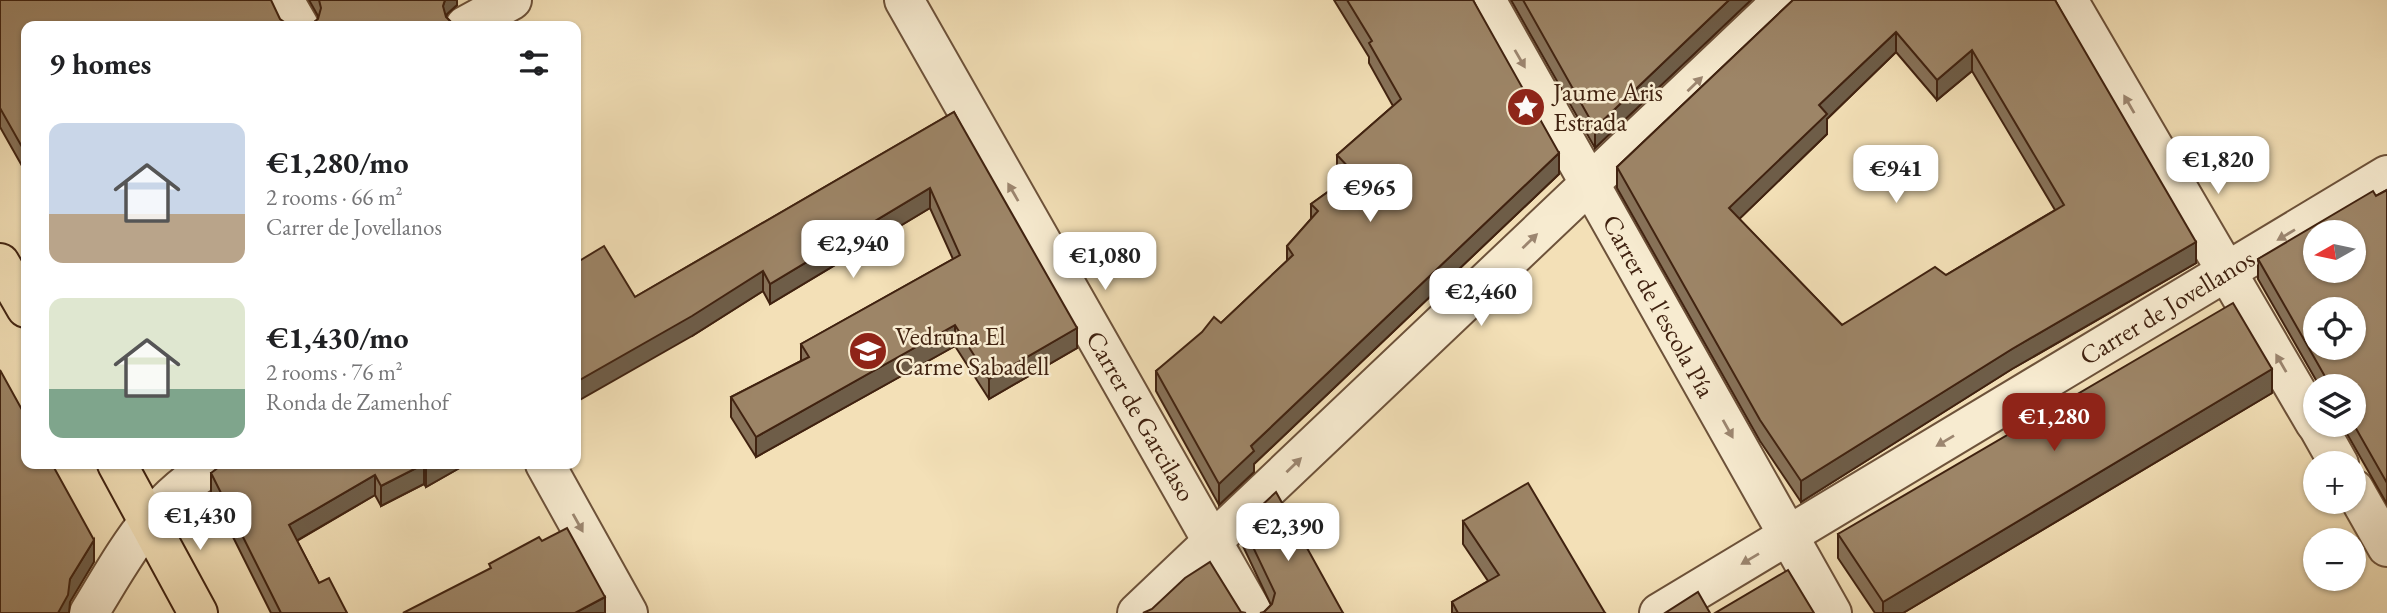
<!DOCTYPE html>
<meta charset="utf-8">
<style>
:root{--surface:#fff;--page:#f2f2f2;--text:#202124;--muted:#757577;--accent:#8f2418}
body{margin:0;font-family:"EB Garamond",serif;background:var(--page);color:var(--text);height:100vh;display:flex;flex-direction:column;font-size:26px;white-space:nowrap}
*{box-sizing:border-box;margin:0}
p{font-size:23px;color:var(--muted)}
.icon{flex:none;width:38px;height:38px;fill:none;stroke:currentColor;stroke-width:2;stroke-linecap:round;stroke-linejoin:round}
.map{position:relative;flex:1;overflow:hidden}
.side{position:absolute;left:21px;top:21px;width:560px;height:448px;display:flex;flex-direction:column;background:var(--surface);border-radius:14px;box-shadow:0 2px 5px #0004}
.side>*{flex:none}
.needle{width:46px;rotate:261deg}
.buttons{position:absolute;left:2303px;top:220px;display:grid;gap:14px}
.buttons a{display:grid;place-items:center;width:63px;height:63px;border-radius:50%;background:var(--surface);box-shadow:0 2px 5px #0004;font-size:35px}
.price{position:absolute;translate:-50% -60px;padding:0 16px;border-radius:14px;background:#fff;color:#222;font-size:23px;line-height:46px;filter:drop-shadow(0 2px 4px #0008)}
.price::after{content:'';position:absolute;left:50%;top:42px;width:21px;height:16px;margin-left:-10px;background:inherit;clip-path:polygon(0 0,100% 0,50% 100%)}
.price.on{background:var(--accent);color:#fff}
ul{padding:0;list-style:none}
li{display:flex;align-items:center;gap:21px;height:175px;padding:0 28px}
li span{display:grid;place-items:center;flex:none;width:196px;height:140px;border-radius:14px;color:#555}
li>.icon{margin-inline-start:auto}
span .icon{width:84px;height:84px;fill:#fffc;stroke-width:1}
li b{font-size:30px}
h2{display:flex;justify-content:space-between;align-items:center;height:84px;padding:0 28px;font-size:30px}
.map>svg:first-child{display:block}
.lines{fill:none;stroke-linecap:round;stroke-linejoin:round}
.minor-casing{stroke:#6d523a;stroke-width:42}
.major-casing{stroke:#402210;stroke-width:42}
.minor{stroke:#f7ebd0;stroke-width:38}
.major{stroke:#f3e0b7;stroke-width:38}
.wall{fill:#877259;stroke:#402210;stroke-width:2;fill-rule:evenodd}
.shaded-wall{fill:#6e5d48;stroke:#402210;stroke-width:2}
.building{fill:#9d8567;stroke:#402210;stroke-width:2;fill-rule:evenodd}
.oneway{fill:#9c8670}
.labels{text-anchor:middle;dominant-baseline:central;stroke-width:5;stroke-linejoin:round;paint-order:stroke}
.poi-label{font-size:26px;fill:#402210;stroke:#f7ebd0;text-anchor:start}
.street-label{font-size:26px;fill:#402210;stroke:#f7ebd0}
</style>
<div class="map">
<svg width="2387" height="613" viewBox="0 0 2387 613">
<rect width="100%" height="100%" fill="#f3e0b7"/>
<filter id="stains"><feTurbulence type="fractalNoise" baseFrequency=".00286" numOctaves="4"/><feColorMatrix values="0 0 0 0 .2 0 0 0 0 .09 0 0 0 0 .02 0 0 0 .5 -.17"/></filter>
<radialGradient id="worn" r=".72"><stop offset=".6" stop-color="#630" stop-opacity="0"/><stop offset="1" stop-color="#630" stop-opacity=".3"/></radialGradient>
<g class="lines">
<defs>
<g id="minor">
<path d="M284,0L299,26"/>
<path d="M904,0L1253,613"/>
<path d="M1486,0L1832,613"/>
<path d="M2068,0L2315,423"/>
<path d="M465,26L512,0"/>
<path d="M2317,425L2339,464"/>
<path d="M545,464L628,613"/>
<path d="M2354,489L2387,547"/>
<path d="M89,613C126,553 152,500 216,464"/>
<path d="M1137,613L1783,0"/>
<path d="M1659,613L2387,175"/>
</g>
<g id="major">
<path d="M0,263L26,308"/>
<path d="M117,464L198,613"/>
</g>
</defs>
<use href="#minor" class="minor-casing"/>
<use href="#major" class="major-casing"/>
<use href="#minor" class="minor"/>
<use href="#major" class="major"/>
</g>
<g class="wall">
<path d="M0,0L26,26V173L0,127Z"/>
<path d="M309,0H457V5L447,14L446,17L455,26H309L318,19V16Z"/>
<path d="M1334,0H1473L1559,174L1254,464V472L1219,505L1156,391V371L1221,323L1287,261V246L1311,219V204L1343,181L1337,176V155L1393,106L1369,63V57Z"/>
<path d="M1511,0H1751L1595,148Z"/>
<path d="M1793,0H2055L2196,263L2012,369L1801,502L1760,441L1617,188V167ZM1896,52L1937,100L1972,71L2055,210L1946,275L1842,325L1739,219L1827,134V119Z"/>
<path d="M954,112L1077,348L989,399L955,346L756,457L731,417V397L801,361V344L953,259L930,208L770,304L763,291L692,336L635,297Z"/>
<path d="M2387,190V504L2342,425H2354V387H2320L2258,279V259Z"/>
<path d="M2272,393L1903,613H1875L1838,558V534Z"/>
<path d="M463,464V466L426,487L424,484L381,506L375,495L297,541L319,583L347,613H271L211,493V473Z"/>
<path d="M1463,521L1605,613H1452V602L1488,581L1463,544Z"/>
<path d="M1242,524L1343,613L1264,612L1271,605L1242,544Z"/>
</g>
<g class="shaded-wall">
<path d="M445,0H457V5L447,14L443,25V6Z"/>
<path d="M1729,0H1751L1595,148V128Z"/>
<path d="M1896,32V52L1827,119V134L1729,229V208L1819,105Z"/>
<path d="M1972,50V71L1937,100V80Z"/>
<path d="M1559,153V174L1254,464V472L1219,505V484L1251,446Z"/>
<path d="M930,188V208L770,304V284Z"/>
<path d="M2196,242V263L2012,369L1801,502V481L2012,349Z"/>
<path d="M763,271V291L692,336L576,402V382Z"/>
<path d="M955,325V346L756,457V437Z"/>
<path d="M1077,328V348L989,399V379Z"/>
<path d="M2272,369V393L1903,613H1883V602Z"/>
<path d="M424,464V484L381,506V486Z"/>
<path d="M431,464H463V466L426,487V467Z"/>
<path d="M375,475V495L289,545V525Z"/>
<path d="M94,540V562L70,602L69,613H58L70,579Z"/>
<path d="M605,597V613H575Z"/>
</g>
<g class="building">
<path d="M0,0H271L280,19L290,26H26V154L0,108Z"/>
<path d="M319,0H445L443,6L446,17L455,26H397L396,25L393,26H309L318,19L321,8Z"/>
<path d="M1347,0H1473L1559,153L1251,446L1254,451L1219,484L1156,371L1202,332L1214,317L1221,323L1293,255L1287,246L1318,211L1311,204L1354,173L1337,155L1401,99L1369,43L1372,41Z"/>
<path d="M1523,0H1729L1595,128Z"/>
<path d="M1793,0H2055L2196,242L2012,349L1801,481L1760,420L1617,167ZM1896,32L1937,80L1972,50L2064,205L1946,275L1935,267L1842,325L1729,208L1827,114L1819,105Z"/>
<path d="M481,23L483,26H473Z"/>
<path d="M954,112L1077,328L989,379L955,325L756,437L731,397L809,357L801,344L960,255L930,188L770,284L763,271L692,316L576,382V263L604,246L635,297Z"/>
<path d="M2387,190V483L2354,425V387H2331L2258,259L2373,191L2376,196ZM2315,233H2354V271H2315ZM2315,310H2354V348H2315Z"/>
<path d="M2233,303L2272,369L1883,602L1838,534Z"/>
<path d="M0,370L26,417V464H52L94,540L70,579L68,595L58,613H0Z"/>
<path d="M223,464H431L426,467L424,464L381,486L375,475L289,525L319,583L329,578L347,613H281L211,473Z"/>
<path d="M1528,483L1605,613H1458L1452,602L1499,575L1463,521Z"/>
<path d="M1276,492L1343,613H1260L1264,612L1272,604L1275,593L1242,524Z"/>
<path d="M567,528L605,597L575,613H403L491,568L489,564L539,537L542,541Z"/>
<path d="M1210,562L1241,612L1246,613H1143L1152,609L1185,578Z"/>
<path d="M1788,570L1814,613H1715Z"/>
<path d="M1698,592L1710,613H1665Z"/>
</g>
<defs><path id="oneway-solid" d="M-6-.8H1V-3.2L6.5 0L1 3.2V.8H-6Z" transform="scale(1.75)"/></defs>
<g class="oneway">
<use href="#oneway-solid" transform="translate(1520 59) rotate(60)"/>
<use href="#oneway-solid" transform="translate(1695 84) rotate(-44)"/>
<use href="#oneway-solid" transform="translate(2129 104) rotate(-120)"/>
<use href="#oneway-solid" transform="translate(1013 192) rotate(-120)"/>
<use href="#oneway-solid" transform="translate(2286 235) rotate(149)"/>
<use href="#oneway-solid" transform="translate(1530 241) rotate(-44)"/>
<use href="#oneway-solid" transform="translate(2281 363) rotate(-120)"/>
<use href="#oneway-solid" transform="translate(1728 429) rotate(61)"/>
<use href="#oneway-solid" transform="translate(1945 441) rotate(149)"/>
<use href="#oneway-solid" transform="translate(1294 465) rotate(-44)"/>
<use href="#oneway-solid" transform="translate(578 523) rotate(61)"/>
<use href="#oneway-solid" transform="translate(1750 559) rotate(149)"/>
</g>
<defs>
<symbol id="sight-disc" viewBox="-11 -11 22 22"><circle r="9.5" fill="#8f2418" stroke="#f7ebd0"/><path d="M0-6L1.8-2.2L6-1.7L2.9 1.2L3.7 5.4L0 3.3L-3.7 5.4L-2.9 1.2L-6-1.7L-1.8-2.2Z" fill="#fff"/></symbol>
<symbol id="school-disc" viewBox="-11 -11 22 22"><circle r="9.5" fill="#8f2418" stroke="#f7ebd0"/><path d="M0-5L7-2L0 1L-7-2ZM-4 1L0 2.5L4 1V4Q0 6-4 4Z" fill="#fff"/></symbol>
</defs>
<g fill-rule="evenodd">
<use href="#sight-disc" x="1504" y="85" width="44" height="44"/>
<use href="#school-disc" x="846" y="329" width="44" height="44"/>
</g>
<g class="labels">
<g class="poi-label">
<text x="1553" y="92">Jaume Aris<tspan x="1553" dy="30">Estrada</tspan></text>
<text x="895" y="336">Vedruna El<tspan x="895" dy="30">Carme Sabadell</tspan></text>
</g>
<g class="street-label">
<text transform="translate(1659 306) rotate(61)">Carrer de l'escola Pía</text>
<text transform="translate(2167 307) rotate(-31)">Carrer de Jovellanos</text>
<text transform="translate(1141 416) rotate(60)">Carrer de Garcilaso</text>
</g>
</g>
<rect width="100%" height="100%" filter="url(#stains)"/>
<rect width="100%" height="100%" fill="url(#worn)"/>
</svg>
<div class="buttons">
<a><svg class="needle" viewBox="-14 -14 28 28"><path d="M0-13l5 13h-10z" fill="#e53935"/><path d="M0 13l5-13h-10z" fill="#757577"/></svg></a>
<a><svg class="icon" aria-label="locate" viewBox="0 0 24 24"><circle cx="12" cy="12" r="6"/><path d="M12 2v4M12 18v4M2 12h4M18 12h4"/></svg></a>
<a><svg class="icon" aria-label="layers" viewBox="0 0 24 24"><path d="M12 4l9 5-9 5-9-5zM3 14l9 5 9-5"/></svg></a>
<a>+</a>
<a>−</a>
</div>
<b class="price" style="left:2218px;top:196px">€1,820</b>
<b class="price" style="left:1896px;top:205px">€941</b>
<b class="price" style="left:1370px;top:224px">€965</b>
<b class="price" style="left:853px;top:280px">€2,940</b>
<b class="price" style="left:1105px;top:292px">€1,080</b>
<b class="price" style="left:1481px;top:328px">€2,460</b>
<b class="price on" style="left:2054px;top:453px">€1,280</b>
<b class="price" style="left:200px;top:552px">€1,430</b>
<b class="price" style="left:1288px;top:563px">€2,390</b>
<section class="side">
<h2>9 homes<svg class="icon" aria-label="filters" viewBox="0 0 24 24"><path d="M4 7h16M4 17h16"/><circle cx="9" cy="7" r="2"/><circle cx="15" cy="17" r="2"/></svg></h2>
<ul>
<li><span style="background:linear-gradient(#c9d6e8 65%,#b9a48a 0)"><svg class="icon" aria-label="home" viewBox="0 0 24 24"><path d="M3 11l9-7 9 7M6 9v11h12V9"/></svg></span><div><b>€1,280/mo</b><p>2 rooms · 66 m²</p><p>Carrer de Jovellanos</p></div></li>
<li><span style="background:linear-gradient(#dfe7d0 65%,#7fa58c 0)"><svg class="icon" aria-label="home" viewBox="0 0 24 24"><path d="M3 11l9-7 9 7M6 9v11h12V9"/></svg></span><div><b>€1,430/mo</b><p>2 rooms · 76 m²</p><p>Ronda de Zamenhof</p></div></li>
</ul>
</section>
</div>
